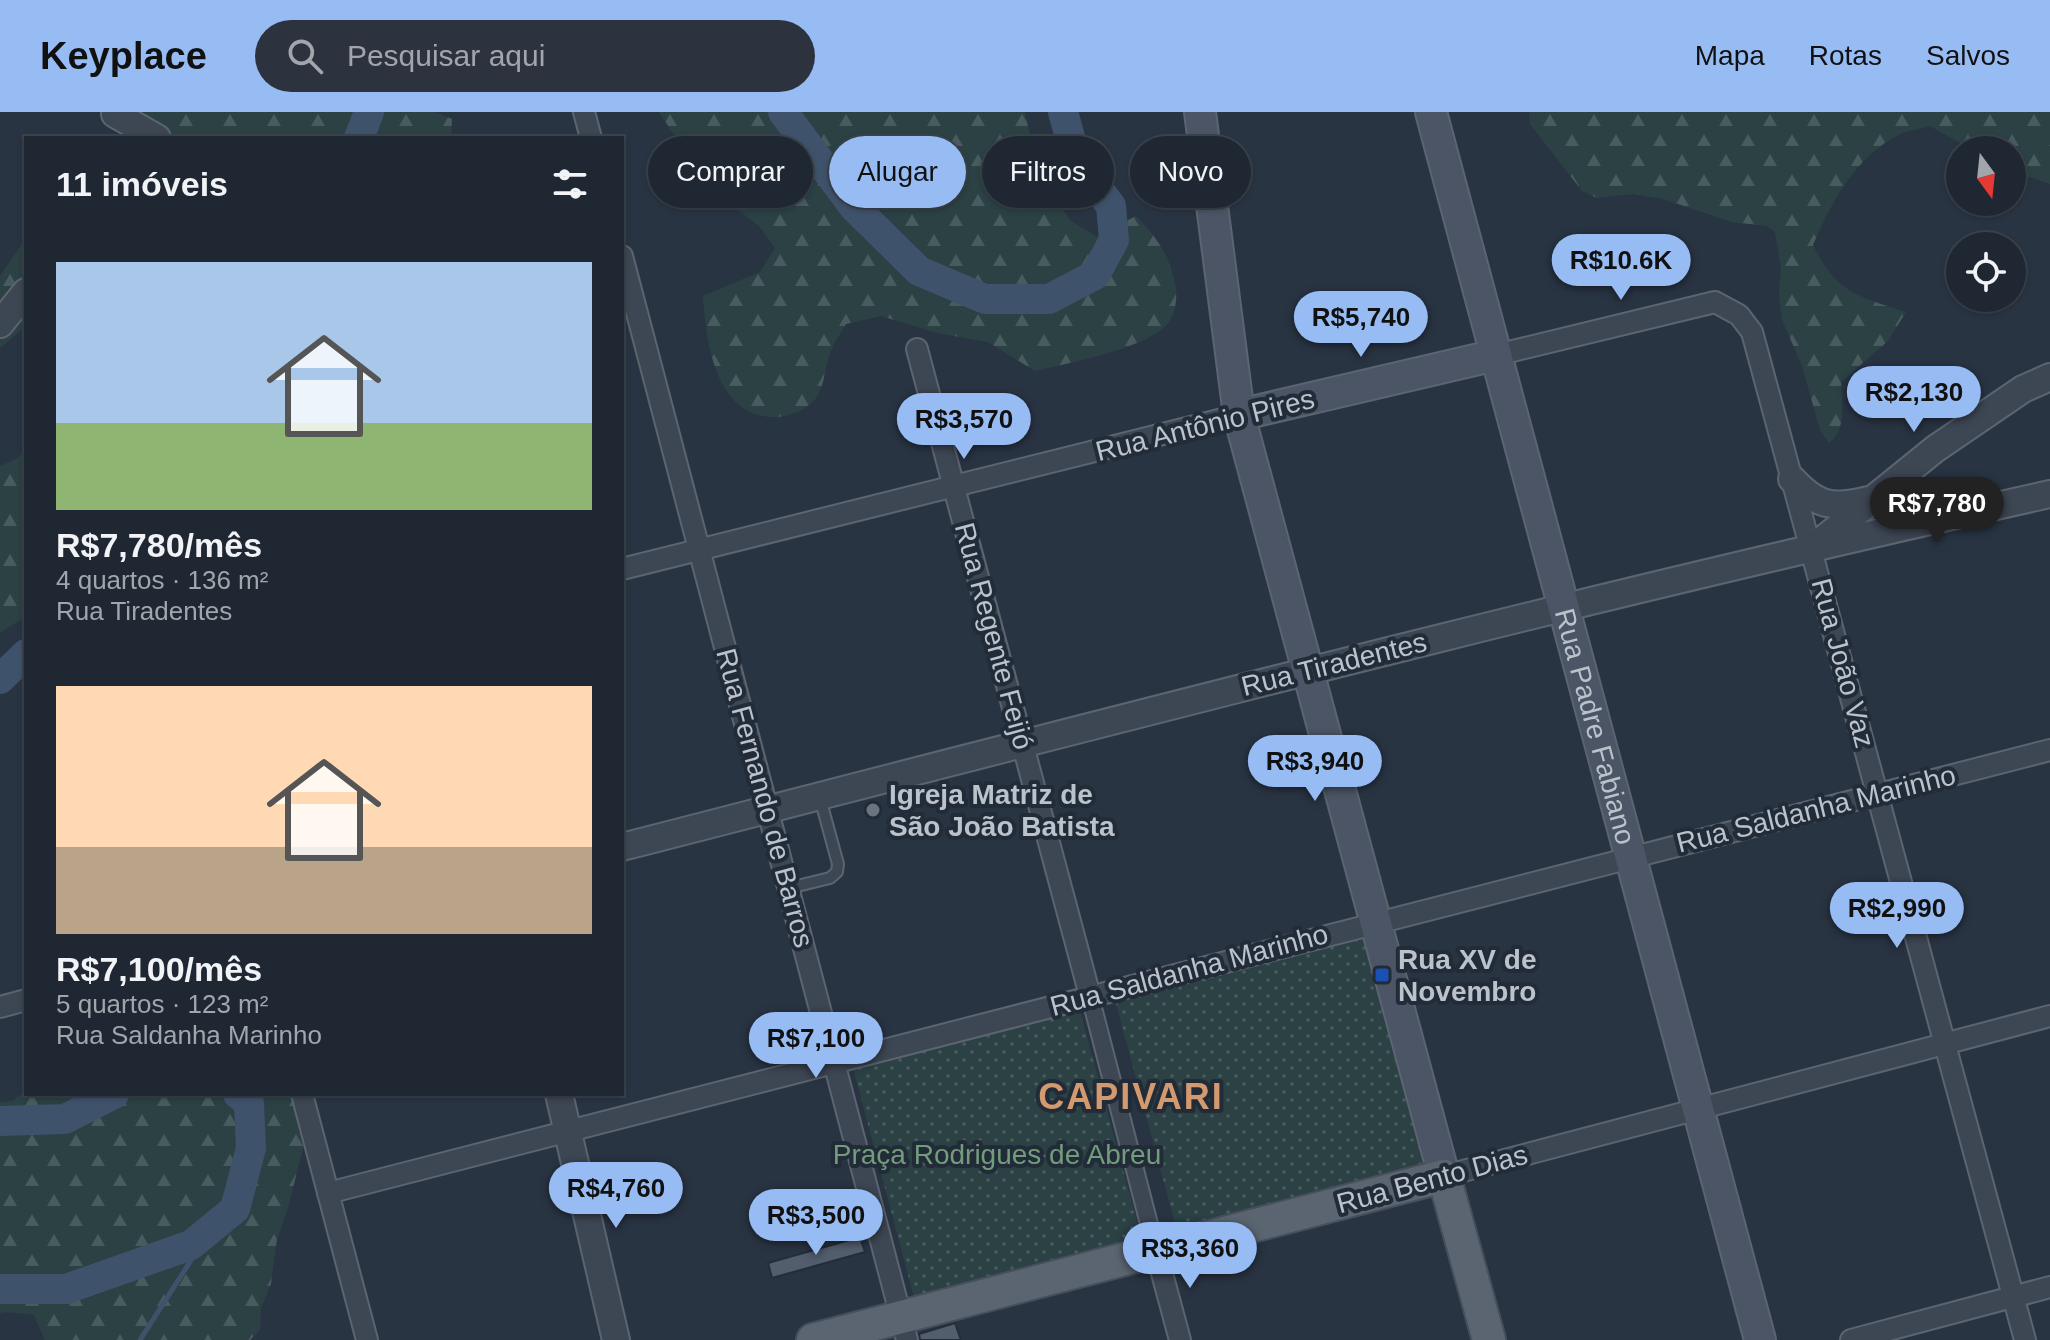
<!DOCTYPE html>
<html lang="pt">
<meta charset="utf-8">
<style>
:root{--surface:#1f2732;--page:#2c333e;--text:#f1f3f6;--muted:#a1a5ac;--line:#3c444d;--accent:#97bcf4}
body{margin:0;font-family:Helvetica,sans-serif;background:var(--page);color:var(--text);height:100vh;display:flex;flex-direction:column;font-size:30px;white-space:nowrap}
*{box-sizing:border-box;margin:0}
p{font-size:26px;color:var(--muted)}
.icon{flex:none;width:44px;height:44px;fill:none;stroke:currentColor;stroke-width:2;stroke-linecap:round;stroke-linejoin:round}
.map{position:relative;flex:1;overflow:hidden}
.side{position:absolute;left:24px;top:24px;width:600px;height:960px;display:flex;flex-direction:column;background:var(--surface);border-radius:0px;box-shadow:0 2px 6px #0004,0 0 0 2px var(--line)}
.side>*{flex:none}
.hud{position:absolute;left:648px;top:24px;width:760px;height:72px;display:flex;gap:16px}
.needle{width:52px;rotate:165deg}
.controls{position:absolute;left:1946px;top:24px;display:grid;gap:16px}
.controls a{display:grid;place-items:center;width:80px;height:80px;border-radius:50%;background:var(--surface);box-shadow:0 2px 6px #0004,0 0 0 2px var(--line);font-size:40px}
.price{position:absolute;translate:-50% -68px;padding:0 18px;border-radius:28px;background:var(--accent);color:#111;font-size:26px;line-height:52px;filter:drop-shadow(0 2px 4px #0008)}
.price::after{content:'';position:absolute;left:50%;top:48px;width:24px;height:18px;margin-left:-12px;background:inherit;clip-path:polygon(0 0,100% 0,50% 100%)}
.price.selected{background:#222;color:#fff}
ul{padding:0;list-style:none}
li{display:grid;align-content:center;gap:16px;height:424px;padding:0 32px}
li span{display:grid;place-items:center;height:248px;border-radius:0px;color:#555}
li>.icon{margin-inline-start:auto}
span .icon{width:144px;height:144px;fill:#fffc;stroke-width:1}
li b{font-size:34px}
h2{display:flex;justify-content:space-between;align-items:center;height:96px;padding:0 32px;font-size:34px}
.tag{padding:0 28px;border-radius:36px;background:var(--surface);box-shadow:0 2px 6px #0004,0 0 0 2px var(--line);font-size:28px;line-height:72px}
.tag.selected{background:var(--accent);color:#111}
header{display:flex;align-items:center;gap:48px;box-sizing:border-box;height:112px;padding:0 40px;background:var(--accent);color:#111}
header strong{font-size:38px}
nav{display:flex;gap:44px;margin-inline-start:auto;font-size:28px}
.search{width:560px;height:72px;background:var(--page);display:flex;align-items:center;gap:20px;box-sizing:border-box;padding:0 28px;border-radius:44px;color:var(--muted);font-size:30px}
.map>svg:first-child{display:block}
.forest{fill:url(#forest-firs)}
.park{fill:url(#park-dots)}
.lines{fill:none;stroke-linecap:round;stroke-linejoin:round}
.stream{stroke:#3f526b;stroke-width:5}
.river{stroke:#3f526b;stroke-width:30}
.building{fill:#525d6e;stroke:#242d3a;stroke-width:2}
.service-casing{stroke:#5b6470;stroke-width:14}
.pedestrian-casing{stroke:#5b6470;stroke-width:20}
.minor-casing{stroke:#5b6470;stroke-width:24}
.tertiary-casing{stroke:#5b6470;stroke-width:30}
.secondary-casing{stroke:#5b6470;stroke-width:34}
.primary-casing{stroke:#474f5c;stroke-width:36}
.service{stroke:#3d4653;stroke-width:10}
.pedestrian{stroke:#3d4653;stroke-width:16}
.minor{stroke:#3d4653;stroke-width:20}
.tertiary{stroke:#3d4653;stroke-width:26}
.secondary{stroke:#4b5565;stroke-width:30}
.primary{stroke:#5b6572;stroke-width:32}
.worship-dot{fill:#6b7280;stroke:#222b38;stroke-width:3}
.transit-dot{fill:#1a4fb4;stroke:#222b38;stroke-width:3}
.labels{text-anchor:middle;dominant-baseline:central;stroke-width:8;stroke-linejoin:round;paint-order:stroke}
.street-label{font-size:28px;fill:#bac2cc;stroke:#222b38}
.poi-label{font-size:28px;font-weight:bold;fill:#bac2cc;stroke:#222b38;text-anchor:start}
.park-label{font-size:28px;fill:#739c7c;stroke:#222b38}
.district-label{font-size:36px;font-weight:bold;letter-spacing:2px;fill:#d3996f;stroke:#222b38}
</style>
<header>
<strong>Keyplace</strong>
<div class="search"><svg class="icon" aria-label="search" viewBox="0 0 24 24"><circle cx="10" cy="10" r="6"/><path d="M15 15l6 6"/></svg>Pesquisar aqui</div>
<nav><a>Mapa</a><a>Rotas</a><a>Salvos</a></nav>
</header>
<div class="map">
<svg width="2050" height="1228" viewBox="0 0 2050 1228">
<defs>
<pattern id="forest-firs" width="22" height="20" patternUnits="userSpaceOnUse" patternTransform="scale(2)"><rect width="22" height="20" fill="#2b4144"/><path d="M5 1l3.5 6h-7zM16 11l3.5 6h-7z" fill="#485b5e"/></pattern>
<pattern id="park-dots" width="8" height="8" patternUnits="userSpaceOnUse" patternTransform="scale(2)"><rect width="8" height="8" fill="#2b4144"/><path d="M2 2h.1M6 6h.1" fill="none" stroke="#485b5e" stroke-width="1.8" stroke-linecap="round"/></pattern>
</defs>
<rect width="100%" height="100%" fill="#293443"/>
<g class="forest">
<path d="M120,0H435L452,7L451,26H122L125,21Z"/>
<path d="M659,0H1025L1039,65L1071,109L1096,124L1136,104C1155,124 1168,140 1174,167C1178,180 1177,198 1169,210C1151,236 1067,251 1035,259L988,230L937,221L881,204L846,212C841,221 834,230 831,239C825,252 825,275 816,286C808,297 791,304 778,305C716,308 706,231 703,184L760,160L775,136L759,114L707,74Z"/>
<path d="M1529,0H2050V72L2012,59V38H1973L1930,14C1920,17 1908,18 1900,22C1855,45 1832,89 1813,133C1835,180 1859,185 1906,200L1888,229L1841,270C1842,291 1847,317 1829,331L1820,318L1802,254L1782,208L1779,183L1781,155L1775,120L1767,114L1732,110L1663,87L1632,82L1597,86L1582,79L1530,12Z"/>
<path d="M26,126V214L0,236V164Z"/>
<path d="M26,336V504L0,521V354L18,346Z"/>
<path d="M26,979V982H314L313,996L288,1096L277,1127L271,1172L261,1196L260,1218L250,1228H45L34,1203L7,1200L0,1201V990L12,989Z"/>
</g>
<g class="park">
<path d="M1366,821L1429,1059L1179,1126L1115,888Z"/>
<path d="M1079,895L1142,1128L915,1189L853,956Z"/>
</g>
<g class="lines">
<path class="stream" d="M140,1228L213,1114"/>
<g class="river">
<path d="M783,0L854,95L919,159L985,187H1049L1095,163L1114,128L1111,94L1076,47L1063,0"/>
<path d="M359,26L369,0"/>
<path d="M0,567L26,542"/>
<path d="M0,1009L65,1007L114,982"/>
<path d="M0,1177H66L191,1133L235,1097L251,1036L249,991L238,982"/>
</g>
</g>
<g class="building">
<path d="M860,1125L865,1140L772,1166L768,1151Z"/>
<path d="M955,1211L961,1228H920L919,1222Z"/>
</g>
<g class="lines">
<defs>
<path id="service" d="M789,776L830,766L837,760L838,752L820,686"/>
<path id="pedestrian" d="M1090,884L1156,1139"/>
<g id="minor">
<path d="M584,0L591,26"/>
<path d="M622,144L907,1228"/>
<path d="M917,237L1090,884"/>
<path d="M1496,243L1715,190L1739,203L1752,220L2025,1228"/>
<path d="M622,457L1239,303"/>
<path d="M0,895L26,888"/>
<path d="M302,982L367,1228"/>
<path d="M1444,1064L2050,904"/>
<path d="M328,1081L2050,638"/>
<path d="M1156,1139L1180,1228"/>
<path d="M1851,1228L2050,1175"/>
</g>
<g id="tertiary">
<path d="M115,2L157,26"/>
<path d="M0,212L26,180"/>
<path d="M1792,367C1817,394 1832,397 1868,388"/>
<path d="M1820,430L1935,337L2023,277L2050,265"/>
<path d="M622,735C1097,613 1571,488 2050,382"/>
<path d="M559,982L616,1228"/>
</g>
<g id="secondary">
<path d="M1200,0L1239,303L1444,1064"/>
<path id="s1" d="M1431,0L1760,1228"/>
<path d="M1239,303L1496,243"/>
</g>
<path id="primary" d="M813,1228L1444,1064L1489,1228"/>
</defs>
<use href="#service" class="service-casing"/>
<use href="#pedestrian" class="pedestrian-casing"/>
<use href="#minor" class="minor-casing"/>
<use href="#tertiary" class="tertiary-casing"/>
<use href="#secondary" class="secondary-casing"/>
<use href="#primary" class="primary-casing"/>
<use href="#service" class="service"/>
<use href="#pedestrian" class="pedestrian"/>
<use href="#minor" class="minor"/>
<use href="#tertiary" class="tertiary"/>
<use href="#secondary" class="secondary"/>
<use href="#primary" class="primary"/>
</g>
<circle class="worship-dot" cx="873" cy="698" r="8"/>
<rect class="transit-dot" x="1374" y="855" width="16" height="16" rx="4"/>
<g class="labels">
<g class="street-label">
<text transform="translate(1205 313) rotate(-14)">Rua Antônio Pires</text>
<text transform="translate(994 524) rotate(75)">Rua Regente Feijó</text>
<text transform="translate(1843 551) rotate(75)">Rua João Vaz</text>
<text transform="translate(1334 552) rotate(-14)">Rua Tiradentes</text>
<text stroke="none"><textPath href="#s1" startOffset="636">Rua Padre Fabiano</textPath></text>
<text transform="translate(765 686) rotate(75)">Rua Fernando de Barros</text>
<text transform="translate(1816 697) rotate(-14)">Rua Saldanha Marinho</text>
<text transform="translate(1189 858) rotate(-15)">Rua Saldanha Marinho</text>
<text transform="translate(1432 1067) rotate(-15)">Rua Bento Dias</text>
</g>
<g class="poi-label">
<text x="889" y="682">Igreja Matriz de<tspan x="889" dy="32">São João Batista</tspan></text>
<text x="1398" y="847">Rua XV de<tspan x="1398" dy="32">Novembro</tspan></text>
</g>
<g class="park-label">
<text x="997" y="1042">Praça Rodrigues de Abreu</text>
</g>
<g class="district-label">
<text x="1131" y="984">CAPIVARI</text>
</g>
</g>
</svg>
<div class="controls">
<a><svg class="needle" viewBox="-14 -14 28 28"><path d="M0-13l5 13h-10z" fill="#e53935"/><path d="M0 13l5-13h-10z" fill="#a1a5ac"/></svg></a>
<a><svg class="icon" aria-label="locate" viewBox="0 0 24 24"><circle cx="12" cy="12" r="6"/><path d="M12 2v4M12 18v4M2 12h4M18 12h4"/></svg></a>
</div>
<b class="price" style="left:1621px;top:190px">R$10.6K</b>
<b class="price" style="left:1361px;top:247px">R$5,740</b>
<b class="price" style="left:1914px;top:322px">R$2,130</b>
<b class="price" style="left:964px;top:349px">R$3,570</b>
<b class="price selected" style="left:1937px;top:433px">R$7,780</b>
<b class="price" style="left:1315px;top:691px">R$3,940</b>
<b class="price" style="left:1897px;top:838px">R$2,990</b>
<b class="price" style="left:816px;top:968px">R$7,100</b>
<b class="price" style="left:616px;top:1118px">R$4,760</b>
<b class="price" style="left:816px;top:1145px">R$3,500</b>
<b class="price" style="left:1190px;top:1178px">R$3,360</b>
<div class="hud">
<a class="tag">Comprar</a>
<a class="tag selected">Alugar</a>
<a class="tag">Filtros</a>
<a class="tag">Novo</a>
</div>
<section class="side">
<h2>11 imóveis<svg class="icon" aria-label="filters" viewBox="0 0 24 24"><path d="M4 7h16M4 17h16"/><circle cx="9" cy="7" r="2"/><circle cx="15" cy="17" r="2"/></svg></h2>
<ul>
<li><span style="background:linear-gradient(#a9c7e8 65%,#8fb573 0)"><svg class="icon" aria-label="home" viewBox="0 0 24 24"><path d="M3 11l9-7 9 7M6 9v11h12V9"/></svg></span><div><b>R$7,780/mês</b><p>4 quartos · 136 m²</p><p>Rua Tiradentes</p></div></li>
<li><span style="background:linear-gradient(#ffd9b3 65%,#b9a48a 0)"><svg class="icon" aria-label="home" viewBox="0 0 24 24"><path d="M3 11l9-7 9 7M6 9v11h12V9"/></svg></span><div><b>R$7,100/mês</b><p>5 quartos · 123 m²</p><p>Rua Saldanha Marinho</p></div></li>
</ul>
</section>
</div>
